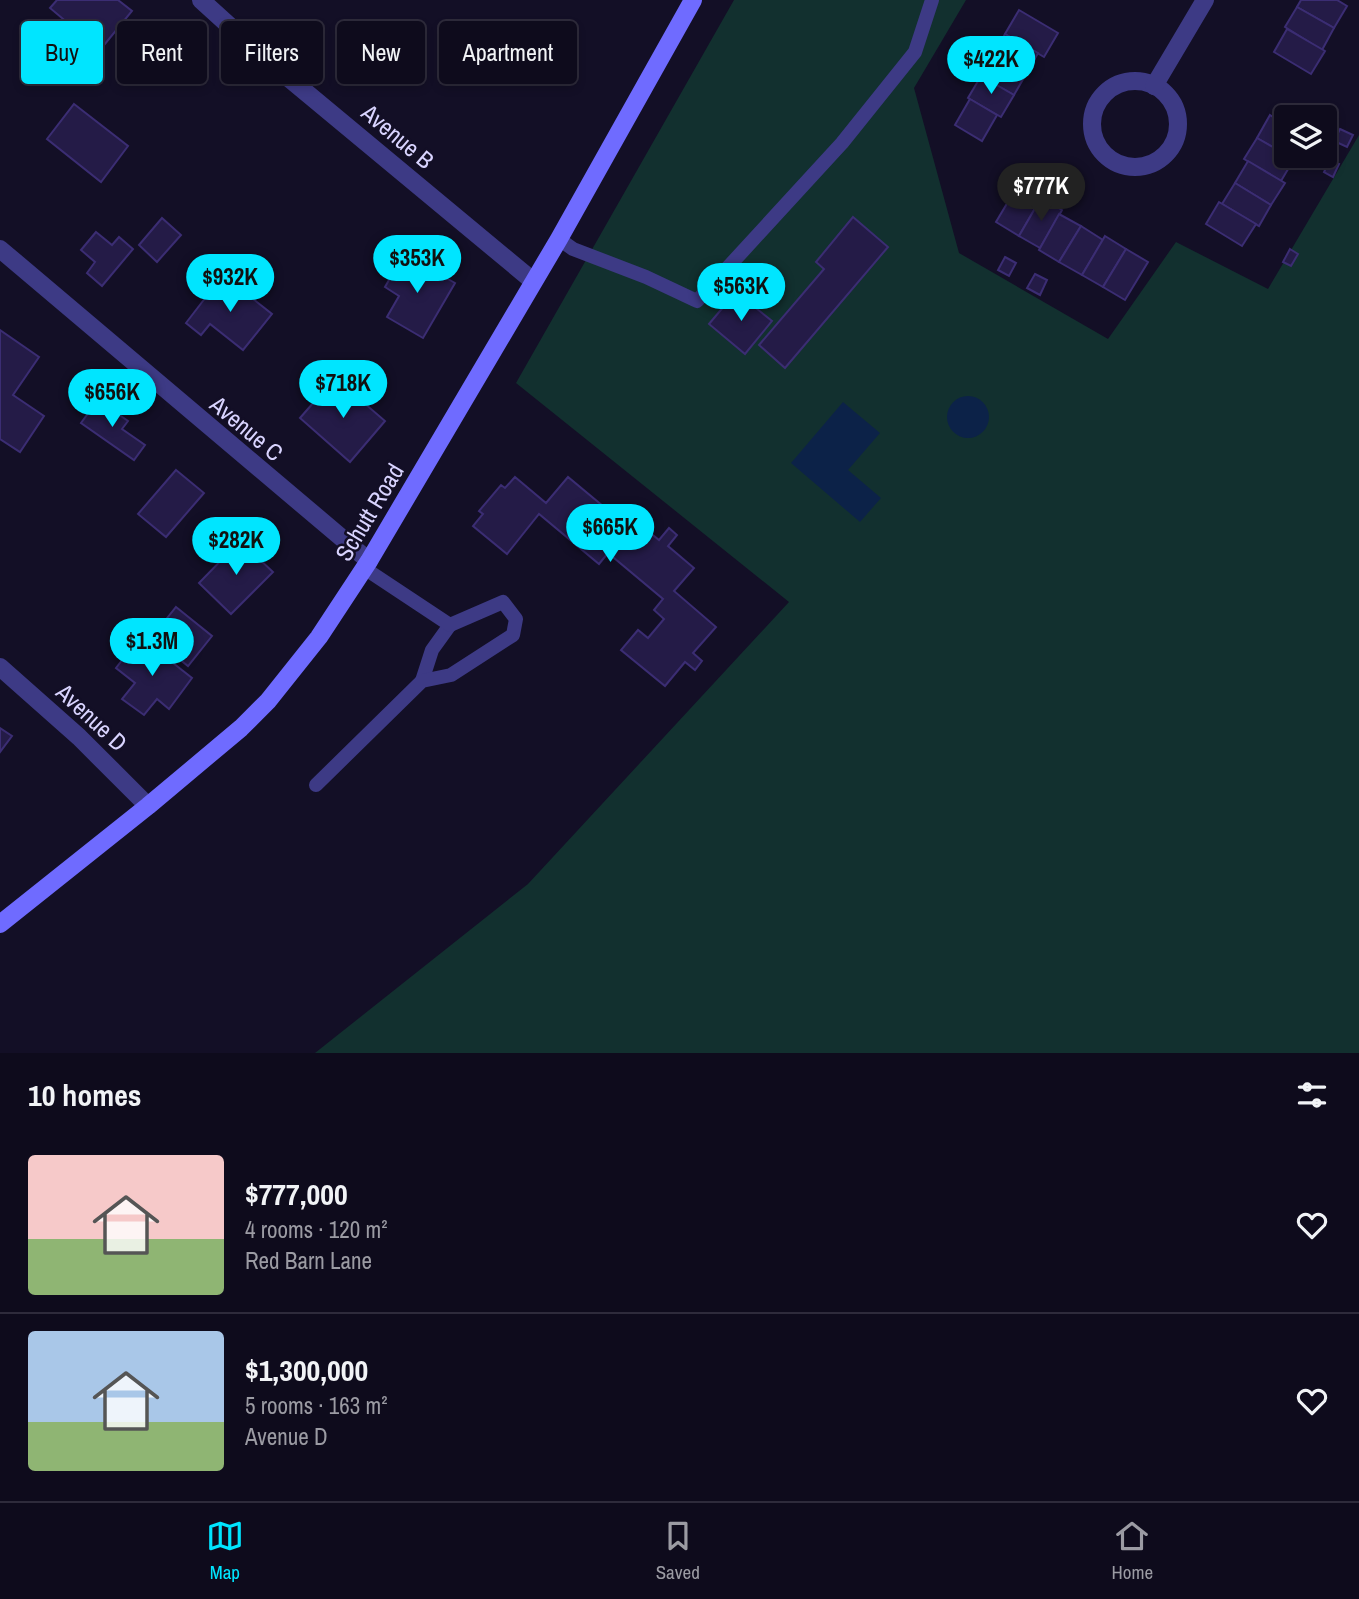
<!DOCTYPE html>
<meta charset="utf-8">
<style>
:root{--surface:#0e0b1c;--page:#1c1929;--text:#f1f3f6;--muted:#9b9ba3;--line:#2e2b3b;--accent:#00e5ff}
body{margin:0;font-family:"Archivo Narrow",sans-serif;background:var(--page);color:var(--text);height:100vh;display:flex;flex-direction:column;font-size:26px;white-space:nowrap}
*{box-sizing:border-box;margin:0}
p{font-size:23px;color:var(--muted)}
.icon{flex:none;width:38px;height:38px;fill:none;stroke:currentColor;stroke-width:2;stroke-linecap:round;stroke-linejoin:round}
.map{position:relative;height:1053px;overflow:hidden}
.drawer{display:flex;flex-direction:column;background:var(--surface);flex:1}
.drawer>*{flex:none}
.guide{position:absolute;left:21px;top:21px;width:700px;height:63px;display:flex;gap:14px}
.fabs{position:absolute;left:1274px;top:105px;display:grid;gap:14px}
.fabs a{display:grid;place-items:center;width:63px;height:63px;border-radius:7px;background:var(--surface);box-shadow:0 4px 10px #0003,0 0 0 2px var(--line);font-size:35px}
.price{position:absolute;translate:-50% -60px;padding:0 16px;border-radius:24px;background:var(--accent);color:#111;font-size:23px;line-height:46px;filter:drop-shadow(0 2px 4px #0008)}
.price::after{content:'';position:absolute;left:50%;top:42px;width:21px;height:16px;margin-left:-10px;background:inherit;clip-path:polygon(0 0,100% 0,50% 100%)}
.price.selected{background:#222;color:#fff}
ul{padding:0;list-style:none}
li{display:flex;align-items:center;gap:21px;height:175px;padding:0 28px}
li+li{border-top:2px solid var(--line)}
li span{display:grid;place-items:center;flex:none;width:196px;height:140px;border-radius:7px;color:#555}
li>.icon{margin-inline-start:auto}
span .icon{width:84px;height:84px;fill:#fffc;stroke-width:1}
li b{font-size:30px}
h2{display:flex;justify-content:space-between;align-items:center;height:84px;padding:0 28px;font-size:30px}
.tag{padding:0 24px;border-radius:7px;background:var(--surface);box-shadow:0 4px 10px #0003,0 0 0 2px var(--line);font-size:24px;line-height:63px}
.tag.selected{background:var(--accent);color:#111}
.dock{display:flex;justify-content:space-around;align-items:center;height:98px;border-top:2px solid var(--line);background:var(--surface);font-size:19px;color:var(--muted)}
.dock a{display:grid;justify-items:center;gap:4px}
.dock .selected{color:var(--accent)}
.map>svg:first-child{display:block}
.green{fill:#12302f}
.water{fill:#0c2248}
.building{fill:#241b47;stroke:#3b2d73;stroke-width:2}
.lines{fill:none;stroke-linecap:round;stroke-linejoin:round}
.lane{stroke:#3d3a85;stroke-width:14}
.street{stroke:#3d3a85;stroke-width:18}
.secondary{stroke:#6f6bff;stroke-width:18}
.labels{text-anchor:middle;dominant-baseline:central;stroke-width:5;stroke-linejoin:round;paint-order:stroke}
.street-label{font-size:24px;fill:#d9d4ff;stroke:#130f26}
</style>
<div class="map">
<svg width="1359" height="1053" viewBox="0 0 1359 1053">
<rect width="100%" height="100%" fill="#130f26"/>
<path class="green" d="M734,0H966L914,88L959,253L1108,339L1176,242L1268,289L1359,135V1053H315L528,884L789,602L516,383Z"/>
<g class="water">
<circle cx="968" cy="417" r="21"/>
<path d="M843,402L880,433L848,470L881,498L860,522L791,463Z"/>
</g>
<g class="building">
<path d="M57,0H118L132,11L100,50L50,8Z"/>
<path d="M1301,0H1337L1347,6L1334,28L1297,7Z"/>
<path d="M1297,7L1334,28L1322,50L1285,27Z"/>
<path d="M1019,10L1058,33L1044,57L1005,34Z"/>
<path d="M1287,29L1325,51L1311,74L1274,52Z"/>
<path d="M1005,34L1038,53L1026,74L993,55Z"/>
<path d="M993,55L1026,74L1014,95L981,76Z"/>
<path d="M981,76L1014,95L1001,117L968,98Z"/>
<path d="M970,99L997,115L982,141L955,125Z"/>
<path d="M74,104L128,146L101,182L47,139Z"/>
<path d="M1270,115L1286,125V155L1257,138Z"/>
<path d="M1340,129L1353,135L1347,147L1334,141Z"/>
<path d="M1257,138L1294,159L1281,181L1244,159Z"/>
<path d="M1330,160L1339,164L1333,177L1324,172Z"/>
<path d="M1248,161L1285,183L1271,205L1235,183Z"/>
<path d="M1235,183L1271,205L1259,226L1222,204Z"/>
<path d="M1018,185L1041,198L1019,236L996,222Z"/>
<path d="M1041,198L1062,210L1040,248L1019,236Z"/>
<path d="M1219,202L1256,224L1242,246L1206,224Z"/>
<path d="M1059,214L1081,226L1059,262L1039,250Z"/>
<path d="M853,217L888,247L785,368L759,345L824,269L816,262Z"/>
<path d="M162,218L181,235L157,262L139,245Z"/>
<path d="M1081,226L1103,240L1082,275L1059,262Z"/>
<path d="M96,232L112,245L119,237L133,249L102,286L87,273L95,262L81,250Z"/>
<path d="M1105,236L1126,249L1103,287L1082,275Z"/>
<path d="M1126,249L1148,262L1125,300L1103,287Z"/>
<path d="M1290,249L1298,254L1291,266L1283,262Z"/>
<path d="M404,254L455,283L423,338L387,317L399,296L385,287Z"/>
<path d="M1005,257L1016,263L1009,276L998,270Z"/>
<path d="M1035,274L1047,280L1040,295L1027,288Z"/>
<path d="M223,275L272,314L243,350L210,324L201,335L186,323Z"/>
<path d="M736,292L772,321L745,354L709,324Z"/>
<path d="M0,330L39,357L13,395L44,416L20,452L0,439Z"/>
<path d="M335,378L385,421L350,462L300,418Z"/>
<path d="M98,400L128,421L122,429L145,445L134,460L81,423Z"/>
<path d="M176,470L204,493L166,537L138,514Z"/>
<path d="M515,477L546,503L568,477L627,526L633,519L659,540L669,528L677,535L668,546L694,568L674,591L716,627L693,653L702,661L695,670L685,662L665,686L621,650L638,630L648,638L664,619L654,610L663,599L608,553L599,564L539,514L507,554L473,526L483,514L479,511L501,485L505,488Z"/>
<path d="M240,541L273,572L231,614L199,583Z"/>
<path d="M176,607L212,636L188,666L152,637Z"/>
<path d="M140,637L192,678L169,709L157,699L144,715L122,699L135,683L116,668Z"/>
<path d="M0,728L12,736L0,752Z"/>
</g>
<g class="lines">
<g class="lane">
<path d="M559,239L573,249L646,277L697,301L842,143L915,52L932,0"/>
<path d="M422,681L432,650L450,625"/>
<path d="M316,785L422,681L451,675L513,635L516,619L503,602L450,625L364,568"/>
</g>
<g class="street">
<path d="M201,0L267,60L533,281"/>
<circle cx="1135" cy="124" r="43"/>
<path d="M1154,86L1205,0"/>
<path d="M0,249L369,561"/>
<path d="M0,667L79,737L148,806"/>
</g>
<path class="secondary" d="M0,924L148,806L241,728L268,701L319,637L369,561L559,239L693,0"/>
</g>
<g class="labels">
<g class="street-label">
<text transform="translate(398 136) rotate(40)">Avenue B</text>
<text transform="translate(247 428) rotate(40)">Avenue C</text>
<text transform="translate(369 512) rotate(-59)">Schutt Road</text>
<text transform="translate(92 717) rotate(43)">Avenue D</text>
</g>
</g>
</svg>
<div class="fabs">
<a><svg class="icon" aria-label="layers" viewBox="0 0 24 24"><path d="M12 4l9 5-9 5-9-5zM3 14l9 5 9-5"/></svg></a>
</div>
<b class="price" style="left:991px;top:96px">$422K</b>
<b class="price selected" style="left:1041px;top:223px">$777K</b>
<b class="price" style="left:417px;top:295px">$353K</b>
<b class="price" style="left:230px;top:314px">$932K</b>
<b class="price" style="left:741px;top:323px">$563K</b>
<b class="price" style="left:343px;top:420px">$718K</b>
<b class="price" style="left:112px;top:429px">$656K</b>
<b class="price" style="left:610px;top:564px">$665K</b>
<b class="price" style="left:236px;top:577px">$282K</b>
<b class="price" style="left:152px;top:678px">$1.3M</b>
<div class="guide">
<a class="tag selected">Buy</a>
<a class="tag">Rent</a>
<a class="tag">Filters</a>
<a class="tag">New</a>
<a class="tag">Apartment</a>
</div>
</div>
<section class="drawer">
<h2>10 homes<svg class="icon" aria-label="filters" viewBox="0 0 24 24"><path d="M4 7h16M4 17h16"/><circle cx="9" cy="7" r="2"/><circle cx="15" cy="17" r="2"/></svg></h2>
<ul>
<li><span style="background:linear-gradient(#f6c9c9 60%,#8fb573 0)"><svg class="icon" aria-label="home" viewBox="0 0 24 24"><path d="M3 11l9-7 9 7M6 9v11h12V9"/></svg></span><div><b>$777,000</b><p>4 rooms · 120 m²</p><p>Red Barn Lane</p></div><svg class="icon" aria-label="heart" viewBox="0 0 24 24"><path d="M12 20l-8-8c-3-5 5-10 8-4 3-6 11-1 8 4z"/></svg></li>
<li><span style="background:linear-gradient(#a9c7e8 65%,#8fb573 0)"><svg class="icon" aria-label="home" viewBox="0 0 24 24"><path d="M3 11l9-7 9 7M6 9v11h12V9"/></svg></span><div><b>$1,300,000</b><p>5 rooms · 163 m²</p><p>Avenue D</p></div><svg class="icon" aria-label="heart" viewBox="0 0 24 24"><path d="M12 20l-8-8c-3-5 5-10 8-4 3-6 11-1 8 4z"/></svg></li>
</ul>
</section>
<nav class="dock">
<a class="selected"><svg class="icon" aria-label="map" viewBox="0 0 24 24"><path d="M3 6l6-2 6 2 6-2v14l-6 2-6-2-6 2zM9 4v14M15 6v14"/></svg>Map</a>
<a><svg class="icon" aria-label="saved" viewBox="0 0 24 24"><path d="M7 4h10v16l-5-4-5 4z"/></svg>Saved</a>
<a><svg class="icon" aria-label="home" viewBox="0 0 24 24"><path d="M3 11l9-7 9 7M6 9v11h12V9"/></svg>Home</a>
</nav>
